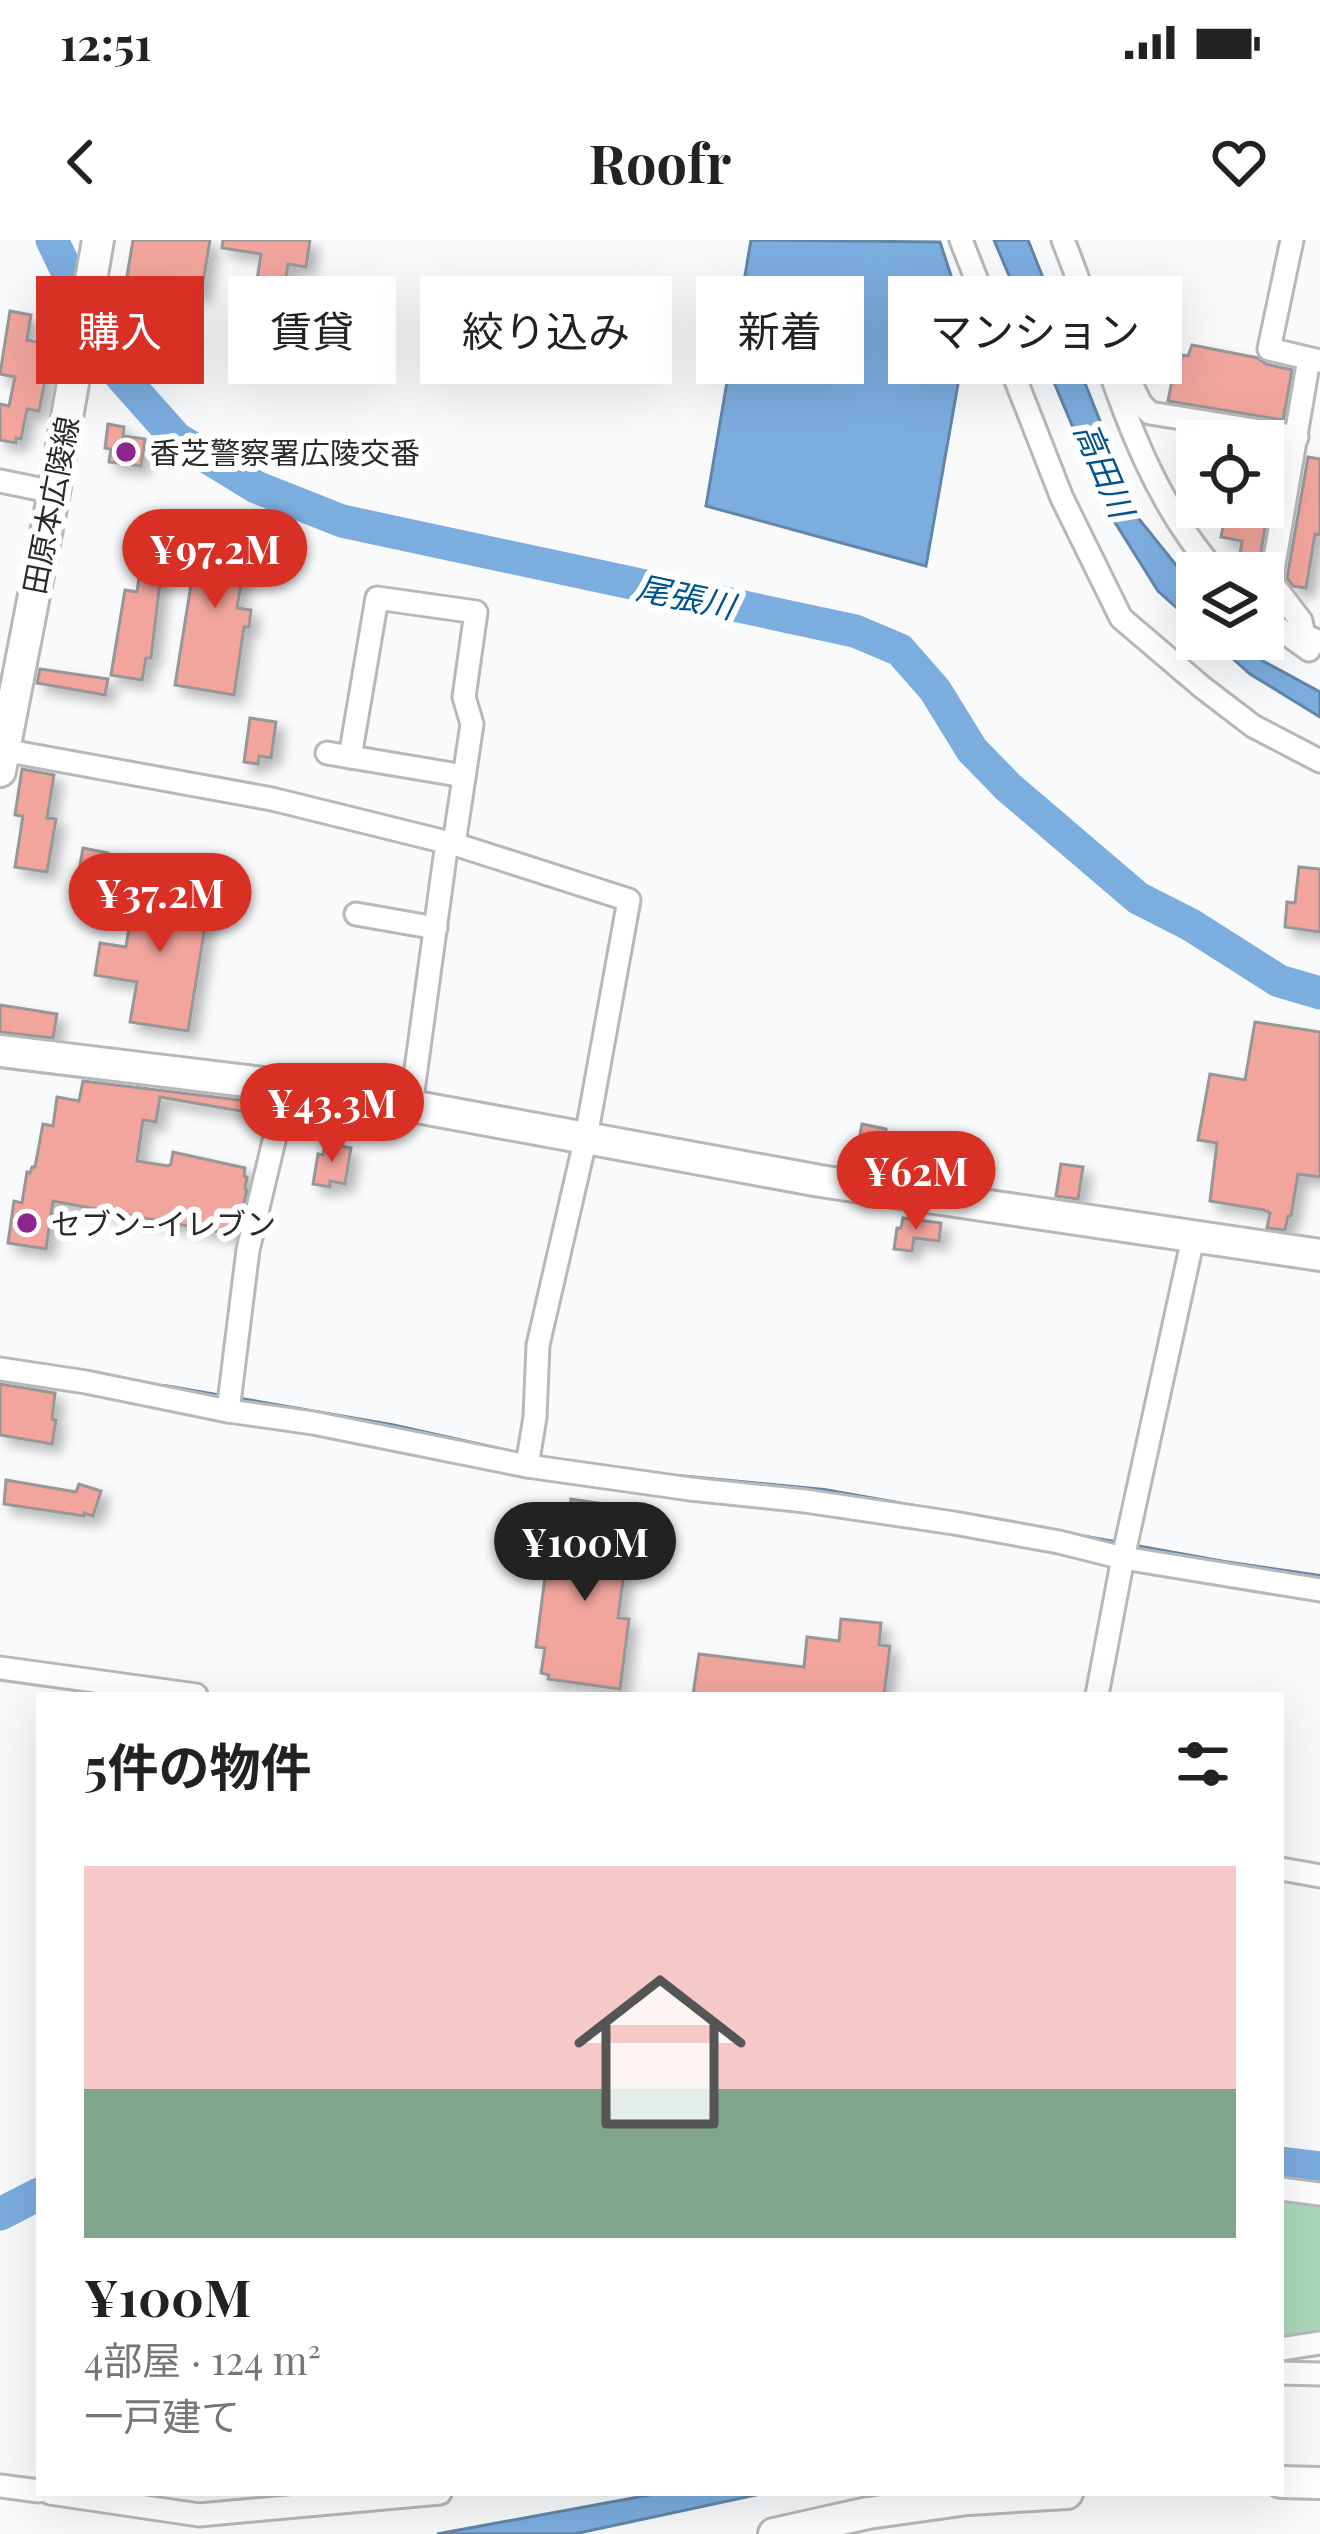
<!DOCTYPE html>
<html lang="ja">
<meta charset="utf-8">
<style>
:root{--surface:#fff;--page:#f6f6f6;--text:#222;--muted:#767676;--line:#e0e0e0;--accent:#d93025}
body{margin:0;font-family:"Playfair Display","Noto Sans JP",serif;background:var(--page);color:var(--text);height:100vh;display:flex;flex-direction:column;font-size:45px;white-space:nowrap}
*{box-sizing:border-box;margin:0}
p{font-size:39px;color:var(--muted)}
.icon{flex:none;width:66px;height:66px;fill:none;stroke:currentColor;stroke-width:2;stroke-linecap:round;stroke-linejoin:round}
.map{position:relative;flex:1;overflow:hidden}
.side{position:absolute;left:36px;top:1452px;width:1248px;height:804px;display:flex;flex-direction:column;background:var(--surface);border-radius:0px;box-shadow:0 12px 48px #0002}
.side>*{flex:none}
.guide{position:absolute;left:36px;top:36px;width:1248px;height:108px;display:flex;gap:24px}
.tools{position:absolute;left:1176px;top:180px;display:grid;gap:24px}
.tools a{display:grid;place-items:center;width:108px;height:108px;border-radius:0px;background:var(--surface);box-shadow:0 12px 48px #0002;font-size:60px}
.price{position:absolute;translate:-50% -102px;padding:0 27px;border-radius:42px;background:var(--accent);color:#fff;font-size:39px;line-height:78px;filter:drop-shadow(0 3px 6px #0008)}
.price::after{content:'';position:absolute;left:50%;top:72px;width:36px;height:27px;margin-left:-18px;background:inherit;clip-path:polygon(0 0,100% 0,50% 100%)}
.price.current{background:#222;color:#fff}
ul{padding:0;list-style:none}
li{display:grid;align-content:center;gap:24px;height:636px;padding:0 48px}
li+li{border-top:3px solid var(--line)}
li span{display:grid;place-items:center;height:372px;border-radius:0px;color:#555}
li>.icon{margin-inline-start:auto}
span .icon{width:216px;height:216px;fill:#fffc;stroke-width:1}
li b{font-size:51px}
h2{display:flex;justify-content:space-between;align-items:center;height:144px;padding:0 48px;font-size:51px}
.chip{padding:0 42px;border-radius:0px;background:var(--surface);box-shadow:0 12px 48px #0002;font-size:42px;line-height:108px}
.chip.current{background:var(--accent);color:#fff}
.status{display:flex;justify-content:space-between;align-items:center;height:84px;padding:0 60px;background:var(--surface);direction:ltr}
.status svg{height:33px;fill:currentColor}
header{display:flex;justify-content:space-between;align-items:center;height:156px;padding:0 48px;background:var(--surface);font-size:54px;font-weight:700}
.map>svg:first-child{display:block}
.green{fill:#abd9bb}
.water{fill:#7baddf;stroke:#6286a9;stroke-width:3}
.lines{fill:none;stroke-linecap:round;stroke-linejoin:round}
.stream{stroke:#6286a9;stroke-width:6}
.river{stroke:#7baddf;stroke-width:33}
.building{fill:#f1a59d;stroke:#989696;stroke-width:3;filter:url(#shadow)}
.street-casing{stroke:#b7b8b8;stroke-width:27}
.secondary-casing{stroke:#b7b8b8;stroke-width:36}
.street{stroke:#fff;stroke-width:21}
.secondary{stroke:#fff;stroke-width:30}
.poi-dot{fill:#8a268e;stroke:#fff;stroke-width:4.5}
.labels{text-anchor:middle;dominant-baseline:central;stroke-width:12;stroke-linejoin:round;paint-order:stroke}
.poi-label{font-size:30px;fill:#292a2a;stroke:#fff;text-anchor:start}
.street-label{font-size:30px;fill:#292a2a;stroke:#fff}
.water-label{font-size:33px;font-style:italic;fill:#00538f;stroke:#fff}
</style>
<div class="status"><b>12:51</b><svg viewBox="0 0 49 12"><path d="M0 12V9h3v3zM5 12V6h3v6zM10 12V3h3v9zM15 12V0h3v12zM26 1h20v11H26zM47 4h2v5h-2z"/></svg></div>
<header><svg class="icon" aria-label="back" viewBox="0 0 24 24"><path d="M15 5l-7 7 7 7"/></svg>Roofr<svg class="icon" aria-label="heart" viewBox="0 0 24 24"><path d="M12 20l-8-8c-3-5 5-10 8-4 3-6 11-1 8 4z"/></svg></header>
<div class="map">
<svg width="1320" height="2294" viewBox="0 0 1320 2294">
<defs>
<filter id="shadow"><feDropShadow dx="8" dy="8" stdDeviation="6" flood-color="#0004"/></filter>
</defs>
<rect width="100%" height="100%" fill="#f9fafb"/>
<path class="green" d="M1281,1939L1320,1944V2109L1281,2113Z"/>
<g class="water">
<path d="M751,0L940,2L968,87L926,326L706,266Z"/>
<path d="M994,0H1028L1139,279L1197,351V386L1158,351L1109,273Z"/>
<path d="M1211,399H1242L1263,421L1320,452V477L1250,434Z"/>
<path d="M660,2253H765L574,2294H437Z"/>
</g>
<g class="lines">
<g class="stream">
<path d="M63,20L67,0"/>
<path d="M164,1147L222,1157"/>
<path d="M235,1159L391,1186L499,1210"/>
<path d="M678,1237L824,1251L914,1267"/>
<path d="M1075,1296L1224,1323L1320,1337"/>
</g>
<g class="river">
<path d="M52,0L113,127L176,198L256,247L342,281L855,391L900,410L935,450L972,510L1008,547L1138,658L1191,685L1279,741L1320,753"/>
<path d="M1281,1923L1320,1928"/>
<path d="M0,1974L39,1954"/>
</g>
</g>
<g class="building">
<path d="M133,0H210L201,54L126,42Z"/>
<path d="M223,0H310L306,27L288,24L284,50L256,46L261,14L222,8Z"/>
<path d="M10,71L31,75L27,100L52,105L39,171L27,169L21,199L16,198V203L0,200V164L9,166L15,137L0,134Z"/>
<path d="M1192,105L1258,118L1266,124L1292,130L1283,180L1168,161L1173,135L1178,136L1182,115L1188,116Z"/>
<path d="M108,184L124,187L123,196L145,199L141,226L109,222L111,209L105,208Z"/>
<path d="M1308,217L1320,219V295L1315,294L1306,348L1293,346L1287,338Z"/>
<path d="M1226,272L1237,281L1265,287L1260,319L1240,314L1242,301L1221,297Z"/>
<path d="M201,282L258,291L255,309L247,308L237,368L251,370L249,387H244L234,455L175,445Z"/>
<path d="M140,330L161,334L151,418H146L142,440L111,435L125,350L137,352Z"/>
<path d="M40,429L108,439L105,455L37,443Z"/>
<path d="M250,478L276,482L271,518L259,516L258,524L244,522Z"/>
<path d="M22,529L54,535L47,578L56,579L47,632L15,627L23,576L15,575Z"/>
<path d="M83,608L108,613L103,641L78,636Z"/>
<path d="M1299,627L1320,629V692L1285,687L1287,662L1295,663Z"/>
<path d="M136,644L210,656L188,791L130,782L137,742L95,735L100,703L126,707Z"/>
<path d="M0,765L57,774L53,798L0,792Z"/>
<path d="M1255,782L1320,792V937L1298,934L1291,976H1288L1285,990L1267,988L1270,973L1264,970L1210,961L1217,903L1198,900L1210,834L1245,840Z"/>
<path d="M83,841L248,861L246,872L160,857L156,882L143,880L137,921L168,926L171,924L173,912L245,928L244,936L247,937L245,949L247,950L236,995L53,961L46,1009L8,1003L14,961L22,963L27,932L30,933L32,927H35L43,884L53,886L57,857L79,861Z"/>
<path d="M862,884L886,889V892L890,893L884,931L863,928L868,901L859,900Z"/>
<path d="M325,903L351,908L345,944L330,941V947L313,944L318,914L323,915Z"/>
<path d="M1061,924L1083,927L1078,959L1056,956Z"/>
<path d="M903,978L941,983L939,1001L914,998L912,1011L894,1009L897,988H901Z"/>
<path d="M0,1144L55,1153L52,1179L56,1180L52,1204L0,1195Z"/>
<path d="M6,1240L76,1252L79,1244L101,1251L93,1276L84,1273V1276L4,1264Z"/>
<path d="M571,1259L617,1266L608,1331L624,1333L618,1378L629,1379L620,1449L548,1439L549,1435L541,1433L545,1408L536,1407L546,1330L561,1332Z"/>
<path d="M841,1379L881,1383L879,1405L890,1406L884,1455H693L699,1414L804,1427L807,1397L839,1401Z"/>
</g>
<g class="lines">
<defs>
<g id="street">
<path d="M961,0L1062,258L1121,378L1202,447L1253,486L1320,521"/>
<path d="M1063,0C1109,114 1133,239 1217,333"/>
<path d="M1292,0L1269,109L1320,121"/>
<path d="M1105,116L1118,118L1141,164L1150,173L1297,197"/>
<path d="M1309,119L1271,342L1301,381L1304,395L1320,402"/>
<path d="M0,241L54,252"/>
<path d="M1241,267L1281,275"/>
<path d="M1263,377L1309,410"/>
<path d="M3,510L272,559L454,604L629,660L586,897L538,1105L535,1177L527,1226"/>
<path d="M327,513L464,536"/>
<path d="M350,517L377,358L476,372L464,457L472,484L454,604"/>
<path d="M356,674L436,688"/>
<path d="M411,866L447,602"/>
<path d="M0,1129L86,1142L228,1171L313,1183L527,1226L690,1249L805,1261L954,1283L1059,1302L1123,1318L1320,1350"/>
<path d="M228,1171L248,1010L287,846"/>
<path d="M0,1428L196,1455"/>
<path d="M1097,1455L1123,1318L1193,998"/>
<path d="M1281,1629L1320,1636"/>
<path d="M1281,1949L1320,1954"/>
<path d="M1281,2109L1320,2103"/>
<path d="M1281,2133L1320,2134"/>
<path d="M0,2246L39,2251"/>
<path d="M50,2253L199,2275L440,2253"/>
</g>
<g id="secondary">
<path d="M0,531L54,252L98,0"/>
<path d="M0,811L287,846L411,866L820,941L1320,1015"/>
<path d="M1281,2242L1320,2243"/>
<path d="M774,2294L868,2273L968,2259L1067,2253"/>
</g>
</defs>
<use href="#street" class="street-casing"/>
<use href="#secondary" class="secondary-casing"/>
<use href="#street" class="street"/>
<use href="#secondary" class="secondary"/>
</g>
<g class="poi-dot">
<circle cx="126" cy="212" r="12"/>
<circle cx="27" cy="983" r="12"/>
</g>
<g class="labels">
<g class="poi-label">
<text x="150" y="212">香芝警察署広陵交番</text>
<text x="51" y="983">セブン-イレブン</text>
</g>
<g class="street-label">
<text transform="translate(50 265) rotate(-79)">田原本広陵線</text>
</g>
<g class="water-label">
<text transform="translate(1106 229) rotate(67)">高田川</text>
<text transform="translate(686 355) rotate(12)">尾張川</text>
</g>
</g>
</svg>
<div class="tools">
<a><svg class="icon" aria-label="locate" viewBox="0 0 24 24"><circle cx="12" cy="12" r="6"/><path d="M12 2v4M12 18v4M2 12h4M18 12h4"/></svg></a>
<a><svg class="icon" aria-label="layers" viewBox="0 0 24 24"><path d="M12 4l9 5-9 5-9-5zM3 14l9 5 9-5"/></svg></a>
</div>
<b class="price" style="left:215px;top:371px">¥97.2M</b>
<b class="price" style="left:160px;top:715px">¥37.2M</b>
<b class="price" style="left:332px;top:925px">¥43.3M</b>
<b class="price" style="left:916px;top:993px">¥62M</b>
<b class="price current" style="left:585px;top:1364px">¥100M</b>
<div class="guide">
<a class="chip current">購入</a>
<a class="chip">賃貸</a>
<a class="chip">絞り込み</a>
<a class="chip">新着</a>
<a class="chip">マンション</a>
</div>
<section class="side">
<h2>5件の物件<svg class="icon" aria-label="filters" viewBox="0 0 24 24"><path d="M4 7h16M4 17h16"/><circle cx="9" cy="7" r="2"/><circle cx="15" cy="17" r="2"/></svg></h2>
<ul>
<li><span style="background:linear-gradient(#f6c9c9 60%,#7fa58c 0)"><svg class="icon" aria-label="home" viewBox="0 0 24 24"><path d="M3 11l9-7 9 7M6 9v11h12V9"/></svg></span><div><b>¥100M</b><p>4部屋 · 124 m²</p><p>一戸建て</p></div></li>
</ul>
</section>
</div>
